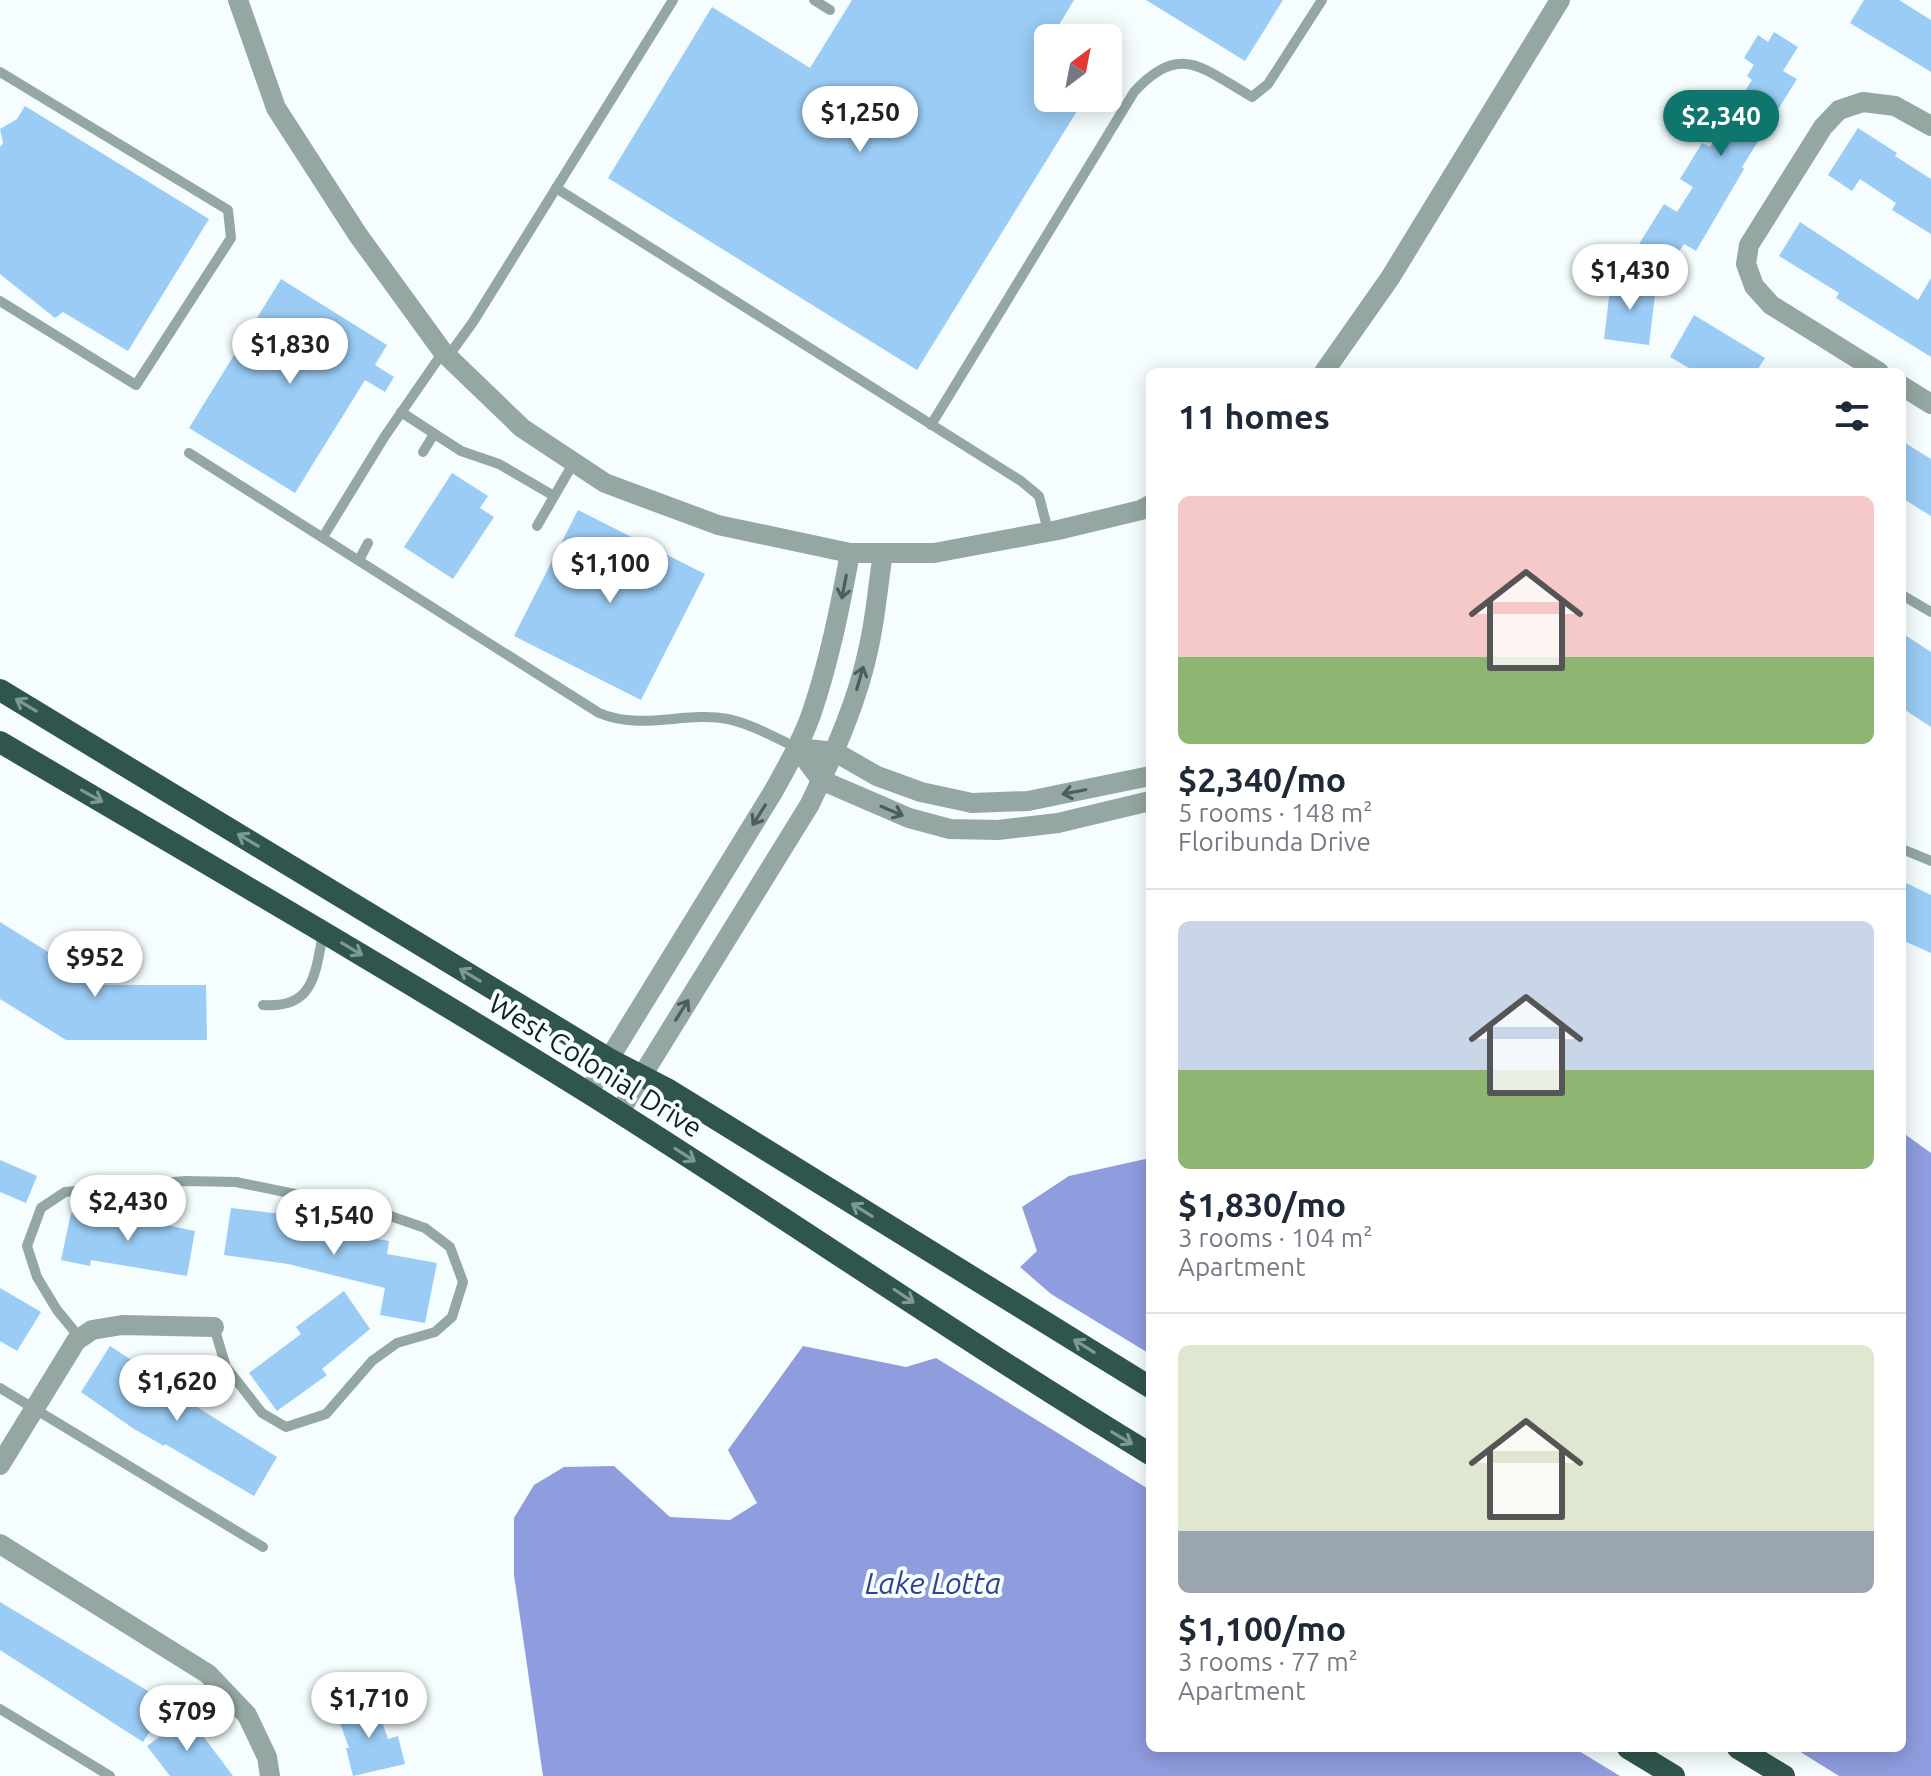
<!DOCTYPE html>
<meta charset="utf-8">
<style>
:root{--surface:#fff;--page:#f2f2f3;--text:#1f2937;--muted:#747a83;--line:#e0e1e3;--accent:#0f766e}
body{margin:0;font-family:Ubuntu,sans-serif;background:var(--page);color:var(--text);height:100vh;display:flex;flex-direction:column;font-size:30px;white-space:nowrap}
*{box-sizing:border-box;margin:0}
p{font-size:26px;color:var(--muted)}
.icon{flex:none;width:44px;height:44px;fill:none;stroke:currentColor;stroke-width:2;stroke-linecap:round;stroke-linejoin:round}
.map{position:relative;flex:1;overflow:hidden}
.panel{position:absolute;left:1146px;top:368px;width:760px;height:1384px;display:flex;flex-direction:column;background:var(--surface);border-radius:12px;box-shadow:0 4px 20px #0003}
.panel>*{flex:none}
.needle{width:52px;rotate:32deg}
.tools{position:absolute;left:1034px;top:24px;display:grid;gap:16px}
.tools a{display:grid;place-items:center;width:88px;height:88px;border-radius:12px;background:var(--surface);box-shadow:0 4px 20px #0003;font-size:40px}
.price{position:absolute;translate:-50% -68px;padding:0 18px;border-radius:28px;background:#fff;color:#222;font-size:26px;line-height:52px;filter:drop-shadow(0 2px 4px #0008)}
.price::after{content:'';position:absolute;left:50%;top:48px;width:24px;height:18px;margin-left:-12px;background:inherit;clip-path:polygon(0 0,100% 0,50% 100%)}
.price.current{background:var(--accent);color:#fff}
ul{padding:0;list-style:none}
li{display:grid;align-content:center;gap:16px;height:424px;padding:0 32px}
li+li{border-top:2px solid var(--line)}
li span{display:grid;place-items:center;height:248px;border-radius:12px;color:#555}
li>.icon{margin-inline-start:auto}
span .icon{width:144px;height:144px;fill:#fffc;stroke-width:1}
li b{font-size:34px}
h2{display:flex;justify-content:space-between;align-items:center;height:96px;padding:0 32px;font-size:34px}
.map>svg:first-child{display:block}
.water{fill:#8f9cde}
.pier{fill:#f5fdff}
.building{fill:#9accf5}
.lines{fill:none;stroke-linecap:round;stroke-linejoin:round}
.service{stroke:#94a7a3;stroke-width:10}
.minor{stroke:#94a7a3;stroke-width:20}
.trunk{stroke:#30554e;stroke-width:22}
.oneway{stroke:#4b5d5d}
.oneway2{stroke:#7f9895}
.labels{text-anchor:middle;dominant-baseline:central;stroke-width:8;stroke-linejoin:round;paint-order:stroke}
.street-label{font-size:28px;fill:#0f2024;stroke:#f5fdff}
.water-label{font-size:30px;font-style:italic;fill:#38408e;stroke:#f5fdff}
</style>
<div class="map">
<svg width="1931" height="1776" viewBox="0 0 1931 1776">
<rect width="100%" height="100%" fill="#f5fdff"/>
<g class="water">
<path d="M1902,1132L1931,1153V1776H1839L1794,1748H1902Z"/>
<path d="M1150,1158V1354L1051,1294L1020,1267L1037,1251L1022,1207L1069,1176Z"/>
<path d="M803,1346L906,1367L936,1358L1150,1490V1748H1696L1678,1776H543L514,1575V1518L534,1485L564,1467L614,1466L670,1517L730,1520L757,1503L728,1450Z"/>
</g>
<path class="pier" d="M1574,1748H1698L1681,1776H1620Z"/>
<g class="building">
<path d="M852,0H1074L1051,38H1048V98H1085L917,370L608,178L712,7L810,68Z"/>
<path d="M1146,0H1283L1245,61Z"/>
<path d="M1864,0H1899L1931,20V72L1850,23Z"/>
<path d="M1774,32L1798,47L1783,71L1797,79L1742,167L1744,169L1696,251L1684,244L1663,277L1631,257L1664,204L1677,212L1693,187L1680,179L1702,143L1710,147L1752,80L1747,76L1754,65L1744,58L1758,35L1768,42Z"/>
<path d="M25,106L209,219L128,351L63,312L55,318L0,274V147L3,143L0,129L17,119Z"/>
<path d="M1858,128L1897,153L1895,156L1931,179V234L1892,210L1896,203L1860,179L1852,191L1828,175Z"/>
<path d="M1800,222L1918,300L1931,278V357L1836,298L1839,293L1779,256Z"/>
<path d="M281,279L387,345L375,365L394,377L385,392L365,380L295,493L189,428Z"/>
<path d="M1611,280L1656,286L1649,345L1604,339Z"/>
<path d="M1694,315L1765,358L1756,372H1696L1670,357Z"/>
<path d="M1902,441L1931,459V516L1902,498Z"/>
<path d="M452,473L488,496L480,508L494,517L453,579L404,547Z"/>
<path d="M578,510L705,574L641,700L514,636Z"/>
<path d="M1902,633L1931,652V727L1902,708Z"/>
<path d="M1902,881L1931,895V953L1902,940Z"/>
<path d="M0,922L101,985H206L207,1040H66L0,999Z"/>
<path d="M0,1160L37,1176L26,1203L0,1192Z"/>
<path d="M231,1208L291,1215V1218L354,1230L353,1235L389,1241L387,1254L437,1263L425,1323L380,1315L385,1288L288,1264L224,1255Z"/>
<path d="M104,1212L195,1231L187,1276L91,1260L90,1266L61,1260L71,1213L103,1220Z"/>
<path d="M0,1288L41,1312L17,1351L0,1341Z"/>
<path d="M344,1291L370,1329L322,1369L327,1375L277,1411L249,1373L301,1334L296,1327Z"/>
<path d="M110,1346L136,1363L133,1367L277,1457L254,1496L165,1444L164,1446L134,1429L81,1392Z"/>
<path d="M0,1602L168,1703L143,1742L0,1650Z"/>
<path d="M374,1699L388,1739L398,1736L405,1764L353,1776L346,1748H349L336,1712Z"/>
<path d="M188,1716L233,1776H170L147,1746Z"/>
</g>
<g class="lines">
<g class="service">
<path d="M814,0L830,10"/>
<path d="M0,72L228,210L231,238L136,385L0,301"/>
<path d="M556,188L1021,481L1039,496L1048,531"/>
<path d="M447,358L473,322L673,0"/>
<path d="M401,412L461,451L499,464L554,496"/>
<path d="M931,425L1134,92C1180,41 1203,69 1252,97L1268,84L1322,0"/>
<path d="M423,452L434,434"/>
<path d="M189,453L599,713C642,731 685,711 728,719C751,724 776,738 797,748"/>
<path d="M537,526L574,462"/>
<path d="M323,537L385,436L443,352"/>
<path d="M359,560L368,543"/>
<path d="M1902,595L1931,612"/>
<path d="M1902,849L1931,861"/>
<path d="M263,1005C314,1009 315,974 323,934"/>
<path d="M80,1338L57,1310L37,1277L27,1246L41,1208L65,1192L185,1181L236,1182L373,1210L425,1228L450,1247L463,1282L452,1317L435,1332L397,1343L372,1361L326,1414L286,1427L262,1413L226,1367L214,1327"/>
<path d="M0,1388L263,1547"/>
<path d="M0,1709L110,1776"/>
</g>
<g class="minor">
<path d="M238,0L276,108L358,235L443,352L522,428L605,483L718,525L850,553H934L1058,530L1141,510L1150,505"/>
<path d="M1324,372L1390,278L1560,0"/>
<path d="M1879,372L1771,305L1754,286L1746,264L1749,245L1823,127L1839,110L1863,102L1895,106L1931,126"/>
<path d="M1902,386L1931,404"/>
<path d="M797,748L821,780L909,818L950,829L998,830L1058,823L1150,801"/>
<path d="M797,748L835,752L877,776L921,792L972,803L1028,801L1150,776"/>
<path d="M588,1093L773,792C787,767 801,742 811,715C829,662 840,608 850,553"/>
<path d="M619,1113L810,804C834,753 858,701 869,646C876,615 878,584 883,553"/>
<path d="M0,1465L76,1341L92,1330L122,1325L214,1327"/>
<path d="M0,1544L208,1674L247,1715L267,1757L270,1776"/>
</g>
<g class="trunk">
<path d="M0,690L609,1059L669,1090L1150,1387"/>
<path d="M0,742C197,858 396,973 590,1094C778,1212 961,1339 1150,1454"/>
<path d="M1628,1748L1674,1776"/>
<path d="M1738,1748L1784,1776"/>
</g>
</g>
<defs><path id="oneway-shaft" d="M-6 0H5M1.5-3L5.5 0L1.5 3" fill="none" stroke-width="1.6" stroke-linecap="round" stroke-linejoin="round" transform="scale(2)"/></defs>
<g class="oneway">
<use href="#oneway-shaft" transform="translate(844 587) rotate(101)"/>
<use href="#oneway-shaft" transform="translate(860 678) rotate(-74)"/>
<use href="#oneway-shaft" transform="translate(1074 792) rotate(169)"/>
<use href="#oneway-shaft" transform="translate(892 811) rotate(23)"/>
<use href="#oneway-shaft" transform="translate(759 815) rotate(122)"/>
<use href="#oneway-shaft" transform="translate(682 1010) rotate(-58)"/>
</g>
<g class="oneway2">
<use href="#oneway-shaft" transform="translate(26 705) rotate(-149)"/>
<use href="#oneway-shaft" transform="translate(92 796) rotate(29)"/>
<use href="#oneway-shaft" transform="translate(248 840) rotate(-149)"/>
<use href="#oneway-shaft" transform="translate(352 949) rotate(31)"/>
<use href="#oneway-shaft" transform="translate(470 975) rotate(-149)"/>
<use href="#oneway-shaft" transform="translate(685 1155) rotate(33)"/>
<use href="#oneway-shaft" transform="translate(862 1210) rotate(-148)"/>
<use href="#oneway-shaft" transform="translate(904 1296) rotate(34)"/>
<use href="#oneway-shaft" transform="translate(1084 1346) rotate(-148)"/>
<use href="#oneway-shaft" transform="translate(1122 1438) rotate(31)"/>
</g>
<g class="labels">
<g class="street-label">
<text transform="translate(596 1065) rotate(32)">West Colonial Drive</text>
</g>
<g class="water-label">
<text x="933" y="1583">Lake Lotta</text>
</g>
</g>
</svg>
<div class="tools">
<a><svg class="needle" viewBox="-14 -14 28 28"><path d="M0-13l5 13h-10z" fill="#e53935"/><path d="M0 13l5-13h-10z" fill="#747a83"/></svg></a>
</div>
<b class="price" style="left:860px;top:154px">$1,250</b>
<b class="price current" style="left:1721px;top:158px">$2,340</b>
<b class="price" style="left:1630px;top:312px">$1,430</b>
<b class="price" style="left:290px;top:386px">$1,830</b>
<b class="price" style="left:610px;top:605px">$1,100</b>
<b class="price" style="left:95px;top:999px">$952</b>
<b class="price" style="left:128px;top:1243px">$2,430</b>
<b class="price" style="left:334px;top:1257px">$1,540</b>
<b class="price" style="left:177px;top:1423px">$1,620</b>
<b class="price" style="left:369px;top:1740px">$1,710</b>
<b class="price" style="left:187px;top:1753px">$709</b>
<section class="panel">
<h2>11 homes<svg class="icon" aria-label="filters" viewBox="0 0 24 24"><path d="M4 7h16M4 17h16"/><circle cx="9" cy="7" r="2"/><circle cx="15" cy="17" r="2"/></svg></h2>
<ul>
<li><span style="background:linear-gradient(#f6c9c9 65%,#8fb573 0)"><svg class="icon" aria-label="home" viewBox="0 0 24 24"><path d="M3 11l9-7 9 7M6 9v11h12V9"/></svg></span><div><b>$2,340/mo</b><p>5 rooms · 148 m²</p><p>Floribunda Drive</p></div></li>
<li><span style="background:linear-gradient(#c9d6e8 60%,#8fb573 0)"><svg class="icon" aria-label="home" viewBox="0 0 24 24"><path d="M3 11l9-7 9 7M6 9v11h12V9"/></svg></span><div><b>$1,830/mo</b><p>3 rooms · 104 m²</p><p>Apartment</p></div></li>
<li><span style="background:linear-gradient(#dfe7d0 75%,#9aa5b1 0)"><svg class="icon" aria-label="home" viewBox="0 0 24 24"><path d="M3 11l9-7 9 7M6 9v11h12V9"/></svg></span><div><b>$1,100/mo</b><p>3 rooms · 77 m²</p><p>Apartment</p></div></li>
</ul>
</section>
</div>
